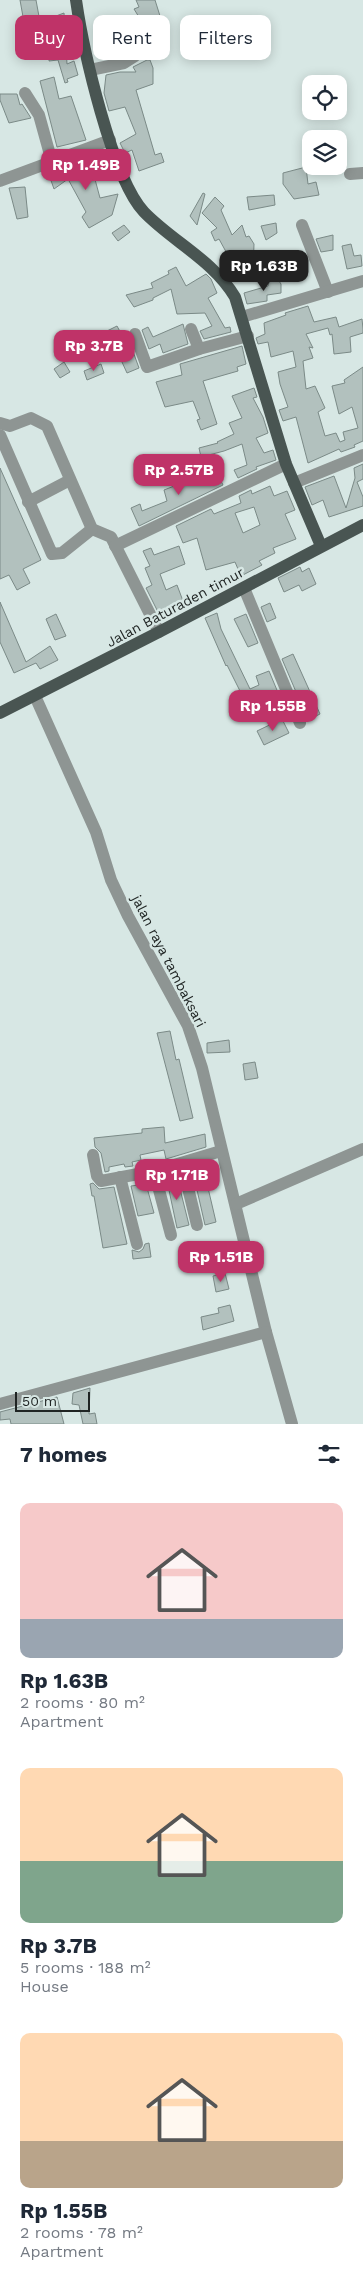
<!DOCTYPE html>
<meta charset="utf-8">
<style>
:root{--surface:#fff;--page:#f2f2f3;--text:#1f2937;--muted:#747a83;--accent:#bf3368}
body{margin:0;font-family:"Work Sans",sans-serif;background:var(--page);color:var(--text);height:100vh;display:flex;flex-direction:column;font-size:19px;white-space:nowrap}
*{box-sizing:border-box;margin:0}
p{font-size:16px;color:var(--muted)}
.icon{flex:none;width:28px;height:28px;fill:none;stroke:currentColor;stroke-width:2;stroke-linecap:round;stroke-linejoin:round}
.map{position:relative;height:1424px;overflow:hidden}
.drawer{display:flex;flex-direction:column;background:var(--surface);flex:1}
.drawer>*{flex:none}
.hud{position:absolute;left:15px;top:15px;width:334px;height:45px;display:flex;gap:10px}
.controls{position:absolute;left:302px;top:75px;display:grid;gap:10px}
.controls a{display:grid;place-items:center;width:45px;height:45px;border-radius:10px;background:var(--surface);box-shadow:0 2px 12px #0003;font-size:25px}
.scale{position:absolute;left:15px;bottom:12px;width:75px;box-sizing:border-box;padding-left:5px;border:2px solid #1f2423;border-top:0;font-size:14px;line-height:18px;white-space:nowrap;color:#1f2423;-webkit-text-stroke:4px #d7e7e4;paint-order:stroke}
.price{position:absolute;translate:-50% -42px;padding:0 11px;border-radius:10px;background:var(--accent);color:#fff;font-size:16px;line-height:32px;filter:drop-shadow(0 1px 2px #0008)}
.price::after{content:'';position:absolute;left:50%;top:30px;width:15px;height:11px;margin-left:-8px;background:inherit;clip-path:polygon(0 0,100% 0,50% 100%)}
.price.on{background:#222;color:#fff}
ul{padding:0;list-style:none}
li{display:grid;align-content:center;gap:10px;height:265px;padding:0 20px}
li span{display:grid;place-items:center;height:155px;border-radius:10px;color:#555}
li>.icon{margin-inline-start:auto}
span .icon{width:90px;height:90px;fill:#fffc;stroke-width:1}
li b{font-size:21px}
h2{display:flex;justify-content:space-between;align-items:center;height:60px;padding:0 20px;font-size:21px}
.chip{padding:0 18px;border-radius:10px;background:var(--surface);box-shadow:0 2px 12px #0003;font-size:18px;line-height:45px}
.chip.on{background:var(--accent);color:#fff}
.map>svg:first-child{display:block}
.building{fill:#b2c1be;stroke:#7b8a87;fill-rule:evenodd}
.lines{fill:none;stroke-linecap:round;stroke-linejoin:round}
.minor{stroke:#8e9593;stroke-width:12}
.major{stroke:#495552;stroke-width:12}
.labels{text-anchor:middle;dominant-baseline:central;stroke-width:5;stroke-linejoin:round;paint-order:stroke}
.street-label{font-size:14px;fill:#1f2423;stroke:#d7e7e4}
</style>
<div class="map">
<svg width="363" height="1424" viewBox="0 0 363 1424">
<rect width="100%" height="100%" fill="#d7e7e4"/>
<g class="building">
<path d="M20,0H36L40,22L64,13L67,64L74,61L78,75L67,79L68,82L65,83L58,60L49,61L51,32L32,41L25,28Z"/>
<path d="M136,0H155L160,16L142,22L134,9L139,7Z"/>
<path d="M124,30L125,51L104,54L96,36Z"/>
<path d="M147,60H150L153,68V84L136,90L155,155L161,153L164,162L139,171L132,150L125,153L120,143L136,134L125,107L109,111L104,93L106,75L120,72H136L133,67Z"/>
<path d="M54,77L59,99L71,96L86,140L57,147L40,81Z"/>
<path d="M0,94H17L20,105L22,104L31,118L9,123L0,100Z"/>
<path d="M89,157L100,198L118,194L112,215L89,228L82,217L86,212L68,179L54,189L48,172L70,167L69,164Z"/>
<path d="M306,167L308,184L316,182L319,195L294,199L283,184V173Z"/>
<path d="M25,187L28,217L17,219L9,188Z"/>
<path d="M203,193L205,194L197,225L190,216Z"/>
<path d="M274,195L275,205L249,210L247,197Z"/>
<path d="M215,197L224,206L221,210L232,235L242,225L246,237L249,236L254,244L253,272L239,275L235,256L230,259L219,239L215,241L211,232L217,228L202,213Z"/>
<path d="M276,223L277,233L266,240L261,226Z"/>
<path d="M124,225L130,232L118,241L112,233Z"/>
<path d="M333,235V250L321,252L316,239Z"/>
<path d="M351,244L354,256L361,255L362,266L347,269L342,246Z"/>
<path d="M176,267L186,286L206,274L211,279L217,293L208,298L225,328L230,327L231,332L204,339L200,331L212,326L205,313L177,314L171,289L153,298V300L134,307L126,295L153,288L151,283L169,274L168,271Z"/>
<path d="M275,275L281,284V293L267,295V301L247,304L244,293L268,286L270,278Z"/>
<path d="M308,306L314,322L336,317L339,327L362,319L363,329V333L350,337L351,352L334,354L332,334L330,335L328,328L306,334L313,348L309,347L313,358L303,361L306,389L315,386L325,408L318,412L325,436L336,433L340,442L345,440L343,432L358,428L352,407L339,414L332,386L345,383L344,380L363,367V441L354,445L355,447L341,452L339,449L308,463L296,417L283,421L279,410L288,407L280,384L278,372L296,367L293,351L271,357L268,342L258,344L256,338L265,334L264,323L286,315L285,313Z"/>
<path d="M183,324L188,344L163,353L160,344L149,349L142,330L148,327L153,337Z"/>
<path d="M117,326L123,337L127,335L139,368L127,373L116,349L93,361L86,346L105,336L103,333Z"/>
<path d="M242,346L246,364L237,367L238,371L203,381L217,424L201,430L197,420L200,419L193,401L165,407L156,382L182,375L180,364Z"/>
<path d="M64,362L70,372L60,378L54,369Z"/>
<path d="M101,364L104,373L87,380L84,371Z"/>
<path d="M254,388L257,397L253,398L263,417L268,433L256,438L264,453L273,450L276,460L256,467L257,469L238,478L234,470L247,465L242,444L224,451L201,457L199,448L218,443L217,442L234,434L229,423L242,418L232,396Z"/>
<path d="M363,464V479L357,482L363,497V506L329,517L323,500L312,505L305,487L334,476L346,508L355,478L354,468Z"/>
<path d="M209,467L215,483L221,481L223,485L139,526L131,508L140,504L142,511L167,501L164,490L200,476L198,471Z"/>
<path d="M0,468L41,560L23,569L30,583L17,590L9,575L0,579Z"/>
<path d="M270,486L274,496L287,491L295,510L285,514L296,539L273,548L275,553L259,561L262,565L241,576L235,562L206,570L197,538L183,543L176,526L211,509L214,514L241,503L239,496L251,490L252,494ZM254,507L260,525L243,533L235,513Z"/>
<path d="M179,546L185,564L160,574L166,590L177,585L183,601L158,612L146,588L152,585L145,568L150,566L143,551L151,548L154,555Z"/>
<path d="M300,567L302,572L309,568L316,584L302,591L299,585L284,592L278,578Z"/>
<path d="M0,602L26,662L50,646L58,660L40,669L36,663L14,673L0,642Z"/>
<path d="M270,603L276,618L267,622L261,607Z"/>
<path d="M217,613L221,629L250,689L259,685L256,676L269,671L279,695L268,700L266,697L245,707L241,698L243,697L227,665L226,666L205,618Z"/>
<path d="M56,614L66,636L55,640L46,619Z"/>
<path d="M246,614L258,643L248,647L234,619Z"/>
<path d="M293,654L320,714L308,720L282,659Z"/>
<path d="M282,719L289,733L264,745L257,731Z"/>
<path d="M170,1031L176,1060L179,1059L193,1118L180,1121L157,1033Z"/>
<path d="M229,1040L230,1052L207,1053V1043Z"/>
<path d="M255,1062L258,1078L245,1080L243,1064Z"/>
<path d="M164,1127L165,1143L205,1134L206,1147L166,1159L164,1150L140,1155L141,1160L132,1162L133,1166L125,1167L124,1164L109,1167V1171L105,1172L101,1153L95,1147L94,1138L142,1133V1129Z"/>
<path d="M211,1162L214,1172L205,1175L216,1222L205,1225L192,1168Z"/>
<path d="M176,1173L189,1225L177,1228L166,1176Z"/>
<path d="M93,1183L99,1189L114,1187L127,1244L103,1248L94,1196H92L90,1184Z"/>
<path d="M146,1184L154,1213L138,1216L131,1186Z"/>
<path d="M149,1243L151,1257L133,1259L132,1250L139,1252L143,1249L145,1244Z"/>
<path d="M225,1273L229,1289L216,1292L213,1276Z"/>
<path d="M230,1305L234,1321L203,1330L201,1317L219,1313L218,1308Z"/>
<path d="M90,1388L89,1414L95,1413L97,1424H83L79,1405L72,1404L73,1393Z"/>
<path d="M57,1397L64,1424H11L10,1419L0,1420V1412Z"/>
</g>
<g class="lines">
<g class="minor">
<path d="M90,70L124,63L135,56"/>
<path d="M25,93L39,115L52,162"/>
<path d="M350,174L363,173"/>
<path d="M0,181L110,140"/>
<path d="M302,225L328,292"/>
<path d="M242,317L363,281"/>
<path d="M191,329L199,349"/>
<path d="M135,334L147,367L199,349L248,336"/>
<path d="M0,423L10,426L31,418L47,426L92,529L111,537L159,632"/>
<path d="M0,435L52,554L62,553L92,529"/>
<path d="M294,483L363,455"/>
<path d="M28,502L70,480"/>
<path d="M115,546L286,464"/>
<path d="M244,588L300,723"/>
<path d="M35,696L96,832L111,880L128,916L188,1026L202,1068L266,1332L292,1424"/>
<path d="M93,1155L97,1176L101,1181L154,1171L221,1151"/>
<path d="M182,1163L197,1225"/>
<path d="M154,1171L171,1235"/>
<path d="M120,1177L137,1244"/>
<path d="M236,1204L363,1149"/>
<path d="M0,1404L266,1332"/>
</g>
<g class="major">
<path d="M76,0C83,49 112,178 144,212C173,242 213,260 235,297L286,464L321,546"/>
<path d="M0,713L159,632L363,525"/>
</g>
</g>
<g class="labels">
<g class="street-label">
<text transform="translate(175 607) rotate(-28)">Jalan Baturaden timur</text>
<text transform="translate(169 961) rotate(63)">jalan raya tambaksari</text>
</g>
</g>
</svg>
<div class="controls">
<a><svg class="icon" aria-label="locate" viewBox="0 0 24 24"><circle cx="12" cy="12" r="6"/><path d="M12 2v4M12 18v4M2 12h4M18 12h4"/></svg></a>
<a><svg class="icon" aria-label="layers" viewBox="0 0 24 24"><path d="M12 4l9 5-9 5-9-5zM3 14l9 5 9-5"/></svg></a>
</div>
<div class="scale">50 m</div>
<b class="price" style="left:86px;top:191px">Rp 1.49B</b>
<b class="price on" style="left:264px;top:292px">Rp 1.63B</b>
<b class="price" style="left:94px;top:372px">Rp 3.7B</b>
<b class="price" style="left:179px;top:496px">Rp 2.57B</b>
<b class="price" style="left:273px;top:732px">Rp 1.55B</b>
<b class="price" style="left:177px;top:1201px">Rp 1.71B</b>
<b class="price" style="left:221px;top:1283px">Rp 1.51B</b>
<div class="hud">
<a class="chip on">Buy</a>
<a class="chip">Rent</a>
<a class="chip">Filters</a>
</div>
</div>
<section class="drawer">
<h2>7 homes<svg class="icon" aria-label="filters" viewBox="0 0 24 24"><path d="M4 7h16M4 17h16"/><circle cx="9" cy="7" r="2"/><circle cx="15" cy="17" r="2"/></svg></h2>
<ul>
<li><span style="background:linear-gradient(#f6c9c9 75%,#9aa5b1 0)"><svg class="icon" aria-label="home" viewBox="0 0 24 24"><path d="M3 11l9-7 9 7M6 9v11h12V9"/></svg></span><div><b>Rp 1.63B</b><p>2 rooms · 80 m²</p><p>Apartment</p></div></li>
<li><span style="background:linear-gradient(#ffd9b3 60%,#7fa58c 0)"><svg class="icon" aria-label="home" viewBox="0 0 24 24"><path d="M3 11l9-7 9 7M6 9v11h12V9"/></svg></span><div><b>Rp 3.7B</b><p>5 rooms · 188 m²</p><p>House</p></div></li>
<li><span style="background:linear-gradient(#ffd9b3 70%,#b9a48a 0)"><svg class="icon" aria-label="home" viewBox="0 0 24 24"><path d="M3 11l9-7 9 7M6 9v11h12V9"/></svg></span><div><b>Rp 1.55B</b><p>2 rooms · 78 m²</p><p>Apartment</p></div></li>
</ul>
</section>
